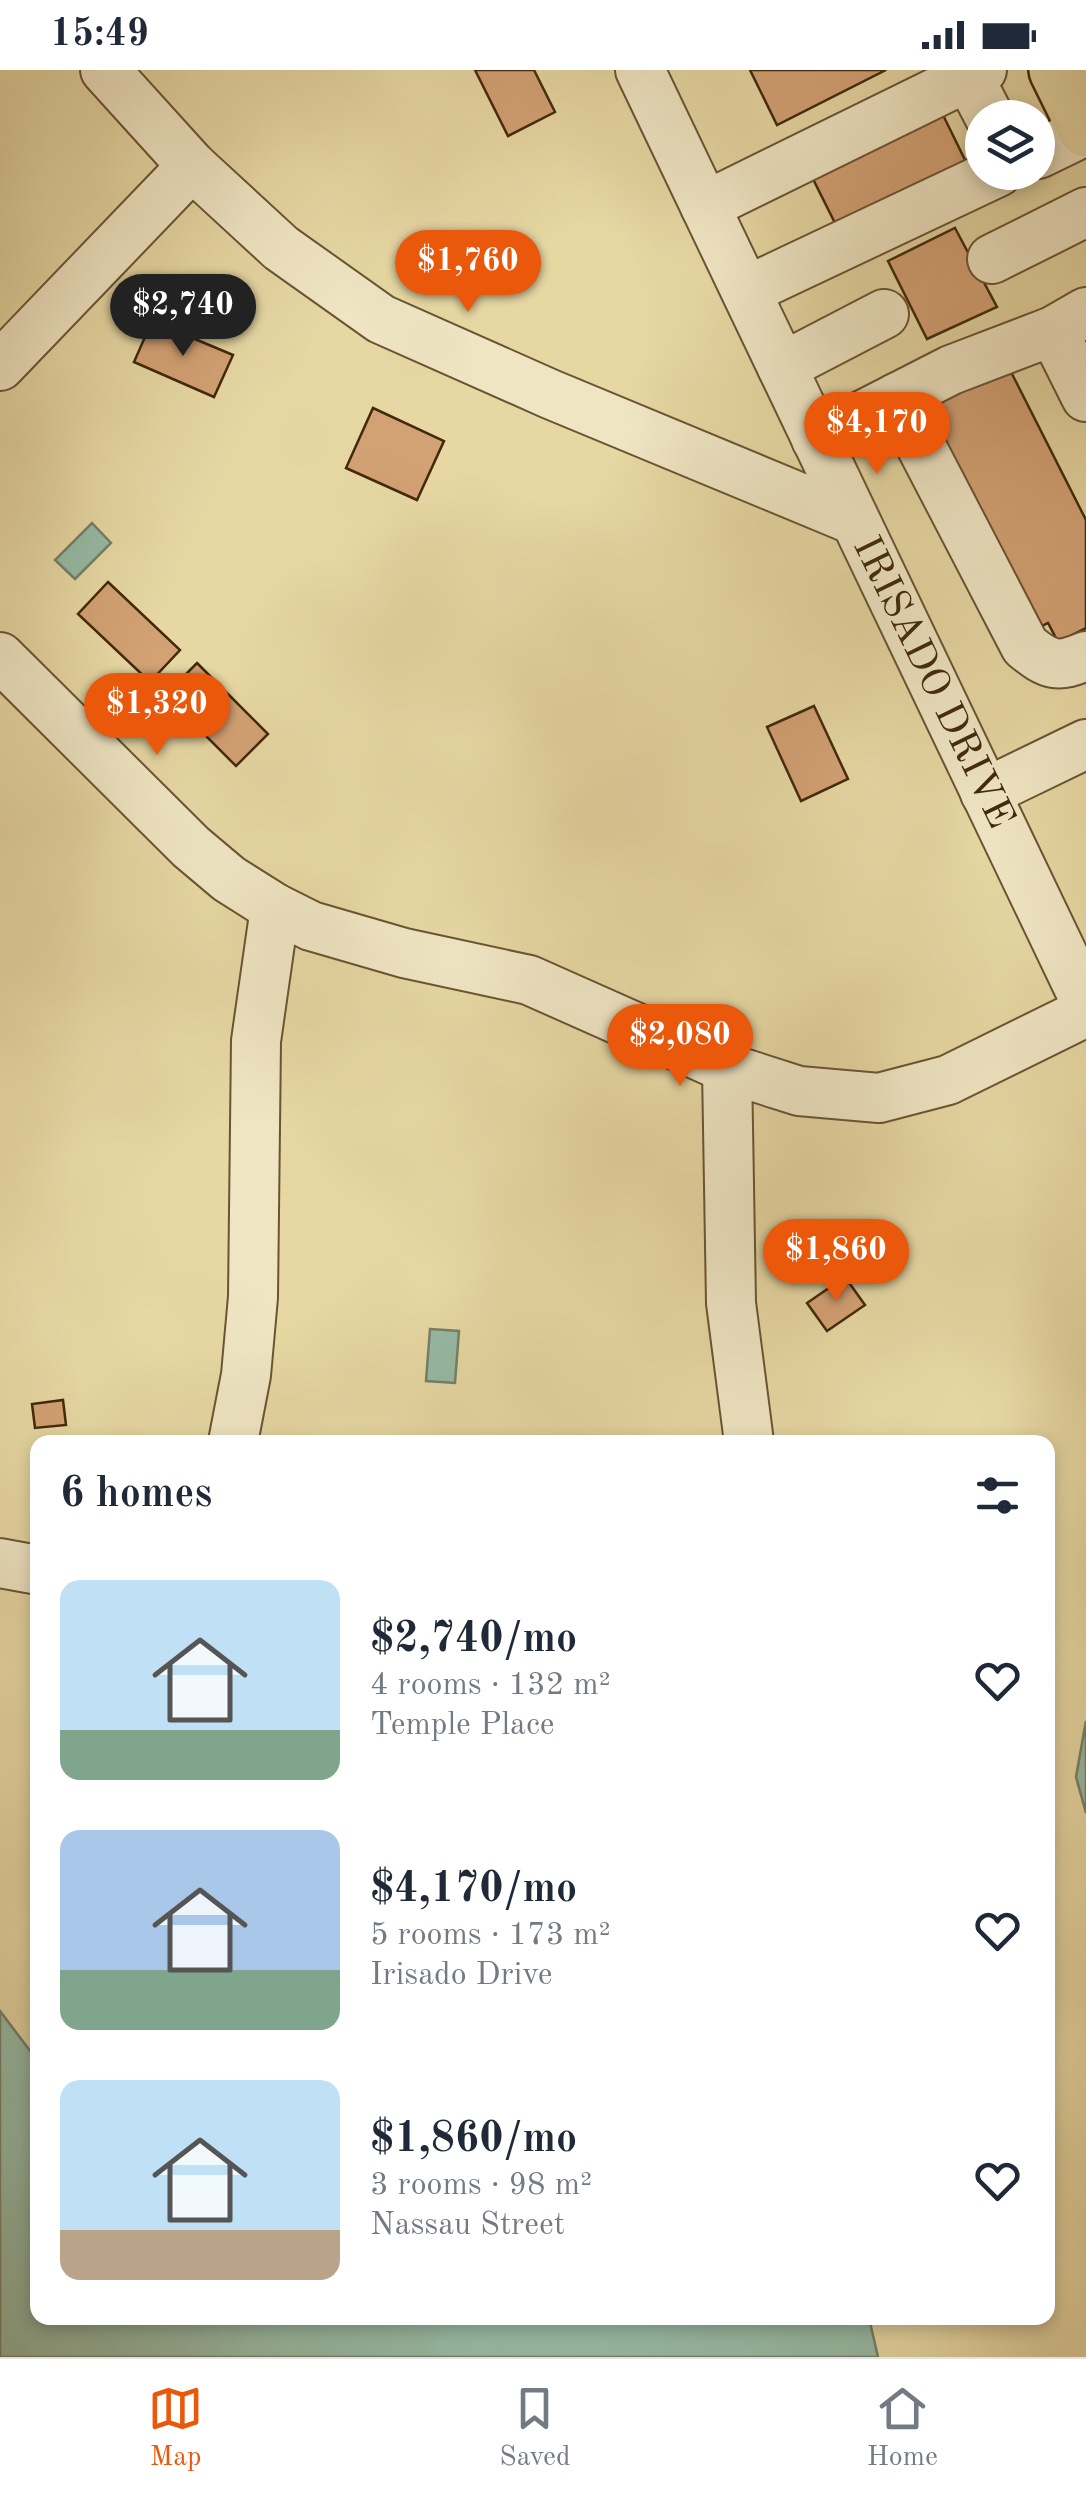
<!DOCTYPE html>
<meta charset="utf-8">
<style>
:root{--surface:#fff;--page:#f2f2f3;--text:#1f2937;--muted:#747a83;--line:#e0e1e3;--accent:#ea580c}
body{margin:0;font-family:"Old Standard TT",serif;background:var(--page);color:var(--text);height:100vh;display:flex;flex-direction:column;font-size:38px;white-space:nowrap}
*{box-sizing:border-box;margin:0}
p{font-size:32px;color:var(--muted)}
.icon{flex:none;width:55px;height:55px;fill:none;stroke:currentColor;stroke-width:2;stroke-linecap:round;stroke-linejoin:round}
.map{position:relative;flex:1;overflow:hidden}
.details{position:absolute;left:30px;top:1365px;width:1025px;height:890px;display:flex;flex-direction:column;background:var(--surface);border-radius:20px;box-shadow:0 5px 15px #0003}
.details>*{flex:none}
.tools{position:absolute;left:965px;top:30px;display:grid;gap:20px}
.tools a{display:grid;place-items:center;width:90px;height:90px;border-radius:50%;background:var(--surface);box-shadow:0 5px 15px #0003;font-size:50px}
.price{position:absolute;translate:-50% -85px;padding:0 22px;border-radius:35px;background:var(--accent);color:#fff;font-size:32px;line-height:65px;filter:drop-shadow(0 2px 5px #0008)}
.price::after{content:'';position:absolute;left:50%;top:60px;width:30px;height:22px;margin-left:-15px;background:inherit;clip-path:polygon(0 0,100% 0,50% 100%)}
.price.selected{background:#222;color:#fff}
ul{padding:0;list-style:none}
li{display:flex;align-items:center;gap:30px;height:250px;padding:0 30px}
li span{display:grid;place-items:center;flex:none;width:280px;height:200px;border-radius:20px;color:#555}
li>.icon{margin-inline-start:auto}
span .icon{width:120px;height:120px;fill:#fffc;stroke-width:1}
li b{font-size:42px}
h2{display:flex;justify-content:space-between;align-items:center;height:120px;padding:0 30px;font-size:42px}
.status{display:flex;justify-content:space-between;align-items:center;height:70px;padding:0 50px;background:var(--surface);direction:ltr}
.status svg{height:28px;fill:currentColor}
.dock{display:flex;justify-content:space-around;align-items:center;height:140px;border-top:2px solid var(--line);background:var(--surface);font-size:28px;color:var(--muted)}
.dock a{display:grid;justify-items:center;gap:5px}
.dock .selected{color:var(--accent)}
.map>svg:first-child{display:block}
.water{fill:#96baa5;stroke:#748068;stroke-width:2.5}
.building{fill:#d2a174;stroke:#42290c;stroke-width:2.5}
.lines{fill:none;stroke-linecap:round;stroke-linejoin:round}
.minor-casing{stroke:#6b5432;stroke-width:52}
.major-casing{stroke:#42290c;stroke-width:60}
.minor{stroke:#efe5c3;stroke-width:48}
.major{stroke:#e6d7a3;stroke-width:55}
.labels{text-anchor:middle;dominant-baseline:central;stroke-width:8;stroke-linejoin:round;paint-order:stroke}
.street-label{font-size:40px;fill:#42290c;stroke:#efe5c3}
</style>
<div class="status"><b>15:49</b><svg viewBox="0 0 49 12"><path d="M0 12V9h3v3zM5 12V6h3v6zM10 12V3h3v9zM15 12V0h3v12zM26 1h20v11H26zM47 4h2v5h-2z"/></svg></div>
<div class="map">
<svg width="1086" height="2287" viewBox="0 0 1086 2287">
<rect width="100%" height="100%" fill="#e6d7a3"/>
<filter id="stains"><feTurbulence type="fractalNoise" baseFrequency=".002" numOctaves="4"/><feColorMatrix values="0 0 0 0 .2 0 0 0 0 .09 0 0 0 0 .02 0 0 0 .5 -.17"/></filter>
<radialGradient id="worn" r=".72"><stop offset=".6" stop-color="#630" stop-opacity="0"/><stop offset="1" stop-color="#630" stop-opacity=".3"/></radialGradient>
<g class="water">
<path d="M92,453L111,473L75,509L55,490Z"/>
<path d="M430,1259L459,1261L455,1313L426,1311Z"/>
<path d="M1086,1651V1743L1076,1707Z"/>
<path d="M0,1941L37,1990L38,2248H869L878,2287H0Z"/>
</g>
<g class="building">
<path d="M475,0H534L555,42L508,66Z"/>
<path d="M750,0H886L777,55Z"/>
<path d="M943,45L967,94L837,157L813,109Z"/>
<path d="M955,158L997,237L927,269L888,191Z"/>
<path d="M152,251L233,285L214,327L134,292Z"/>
<path d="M1006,292L1086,450V558L1058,572L1048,553L1038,558L925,333Z"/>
<path d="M373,338L444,371L417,430L346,398Z"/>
<path d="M108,512L180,580L150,612L78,544Z"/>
<path d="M197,593L268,664L236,696L165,625Z"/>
<path d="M814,636L848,709L801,731L767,657Z"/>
<path d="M845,1207L865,1235L827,1261L807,1233Z"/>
<path d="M63,1330L66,1355L35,1358L32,1334Z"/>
</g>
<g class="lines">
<defs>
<g id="minor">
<path d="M105,0L192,96L281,178L381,249L550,324L854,450"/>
<path d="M640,0L1086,933"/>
<path d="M965,0L990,48"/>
<path d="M1038,84L1086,61"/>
<path d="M705,136L982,0"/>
<path d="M992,189L1086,142"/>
<path d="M746,221L998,102"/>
<path d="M1053,261L1086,327"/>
<path d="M0,296L192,96"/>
<path d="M782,297L884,244"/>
<path d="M896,328L1025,576C1049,596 1058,598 1086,586"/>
<path d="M816,369L951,300L1053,261L1086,242"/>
<path d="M0,587L191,777L229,809L275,838L311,856L404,883L529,910L727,998L799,1021L879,1028L948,1010L1086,942"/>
<path d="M985,723L1086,674"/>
<path d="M727,998L731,1233L749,1372"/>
<path d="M233,1372L246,1305L253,1227L256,971L275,838"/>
<path d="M0,1493L38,1500"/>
</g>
<path id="major" d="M1057,0L1086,59"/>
</defs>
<use href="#minor" class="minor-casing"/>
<use href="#major" class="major-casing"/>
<use href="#minor" class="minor"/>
<use href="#major" class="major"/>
</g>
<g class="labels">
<g class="street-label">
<text transform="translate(932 613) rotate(64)">IRISADO DRIVE</text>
</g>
</g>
<rect width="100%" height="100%" filter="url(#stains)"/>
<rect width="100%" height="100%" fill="url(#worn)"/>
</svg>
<div class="tools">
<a><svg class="icon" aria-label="layers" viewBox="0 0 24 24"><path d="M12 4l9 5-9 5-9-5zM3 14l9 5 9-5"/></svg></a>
</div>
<b class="price" style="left:468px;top:245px">$1,760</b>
<b class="price selected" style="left:183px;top:289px">$2,740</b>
<b class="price" style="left:877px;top:407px">$4,170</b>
<b class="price" style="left:157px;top:688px">$1,320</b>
<b class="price" style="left:680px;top:1019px">$2,080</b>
<b class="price" style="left:836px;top:1234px">$1,860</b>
<section class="details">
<h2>6 homes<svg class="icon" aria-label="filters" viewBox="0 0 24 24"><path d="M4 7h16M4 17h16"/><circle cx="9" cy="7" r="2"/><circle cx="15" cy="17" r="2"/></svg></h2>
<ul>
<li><span style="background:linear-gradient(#bfe0f5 75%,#7fa58c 0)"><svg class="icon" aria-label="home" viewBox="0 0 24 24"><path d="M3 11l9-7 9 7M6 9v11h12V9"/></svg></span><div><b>$2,740/mo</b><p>4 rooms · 132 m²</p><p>Temple Place</p></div><svg class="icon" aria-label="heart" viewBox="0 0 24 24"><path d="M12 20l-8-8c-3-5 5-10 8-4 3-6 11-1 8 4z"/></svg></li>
<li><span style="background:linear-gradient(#a9c7e8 70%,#7fa58c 0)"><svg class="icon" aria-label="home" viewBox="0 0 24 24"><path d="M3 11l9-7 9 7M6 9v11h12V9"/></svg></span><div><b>$4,170/mo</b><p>5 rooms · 173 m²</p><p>Irisado Drive</p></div><svg class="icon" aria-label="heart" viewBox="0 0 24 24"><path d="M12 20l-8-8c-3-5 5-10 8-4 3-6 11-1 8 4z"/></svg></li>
<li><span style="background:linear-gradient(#bfe0f5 75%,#b9a48a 0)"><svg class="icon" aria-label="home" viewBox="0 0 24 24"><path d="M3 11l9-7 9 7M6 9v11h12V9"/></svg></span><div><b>$1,860/mo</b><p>3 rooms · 98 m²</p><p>Nassau Street</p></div><svg class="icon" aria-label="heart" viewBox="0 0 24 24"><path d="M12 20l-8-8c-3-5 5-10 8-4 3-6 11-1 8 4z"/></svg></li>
</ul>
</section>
</div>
<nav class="dock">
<a class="selected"><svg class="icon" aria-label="map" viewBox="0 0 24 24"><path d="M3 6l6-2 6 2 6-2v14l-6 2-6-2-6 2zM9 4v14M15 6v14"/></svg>Map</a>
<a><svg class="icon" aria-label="saved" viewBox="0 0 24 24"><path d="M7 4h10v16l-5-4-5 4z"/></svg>Saved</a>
<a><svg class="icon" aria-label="home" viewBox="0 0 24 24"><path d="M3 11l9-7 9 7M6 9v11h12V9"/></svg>Home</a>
</nav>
